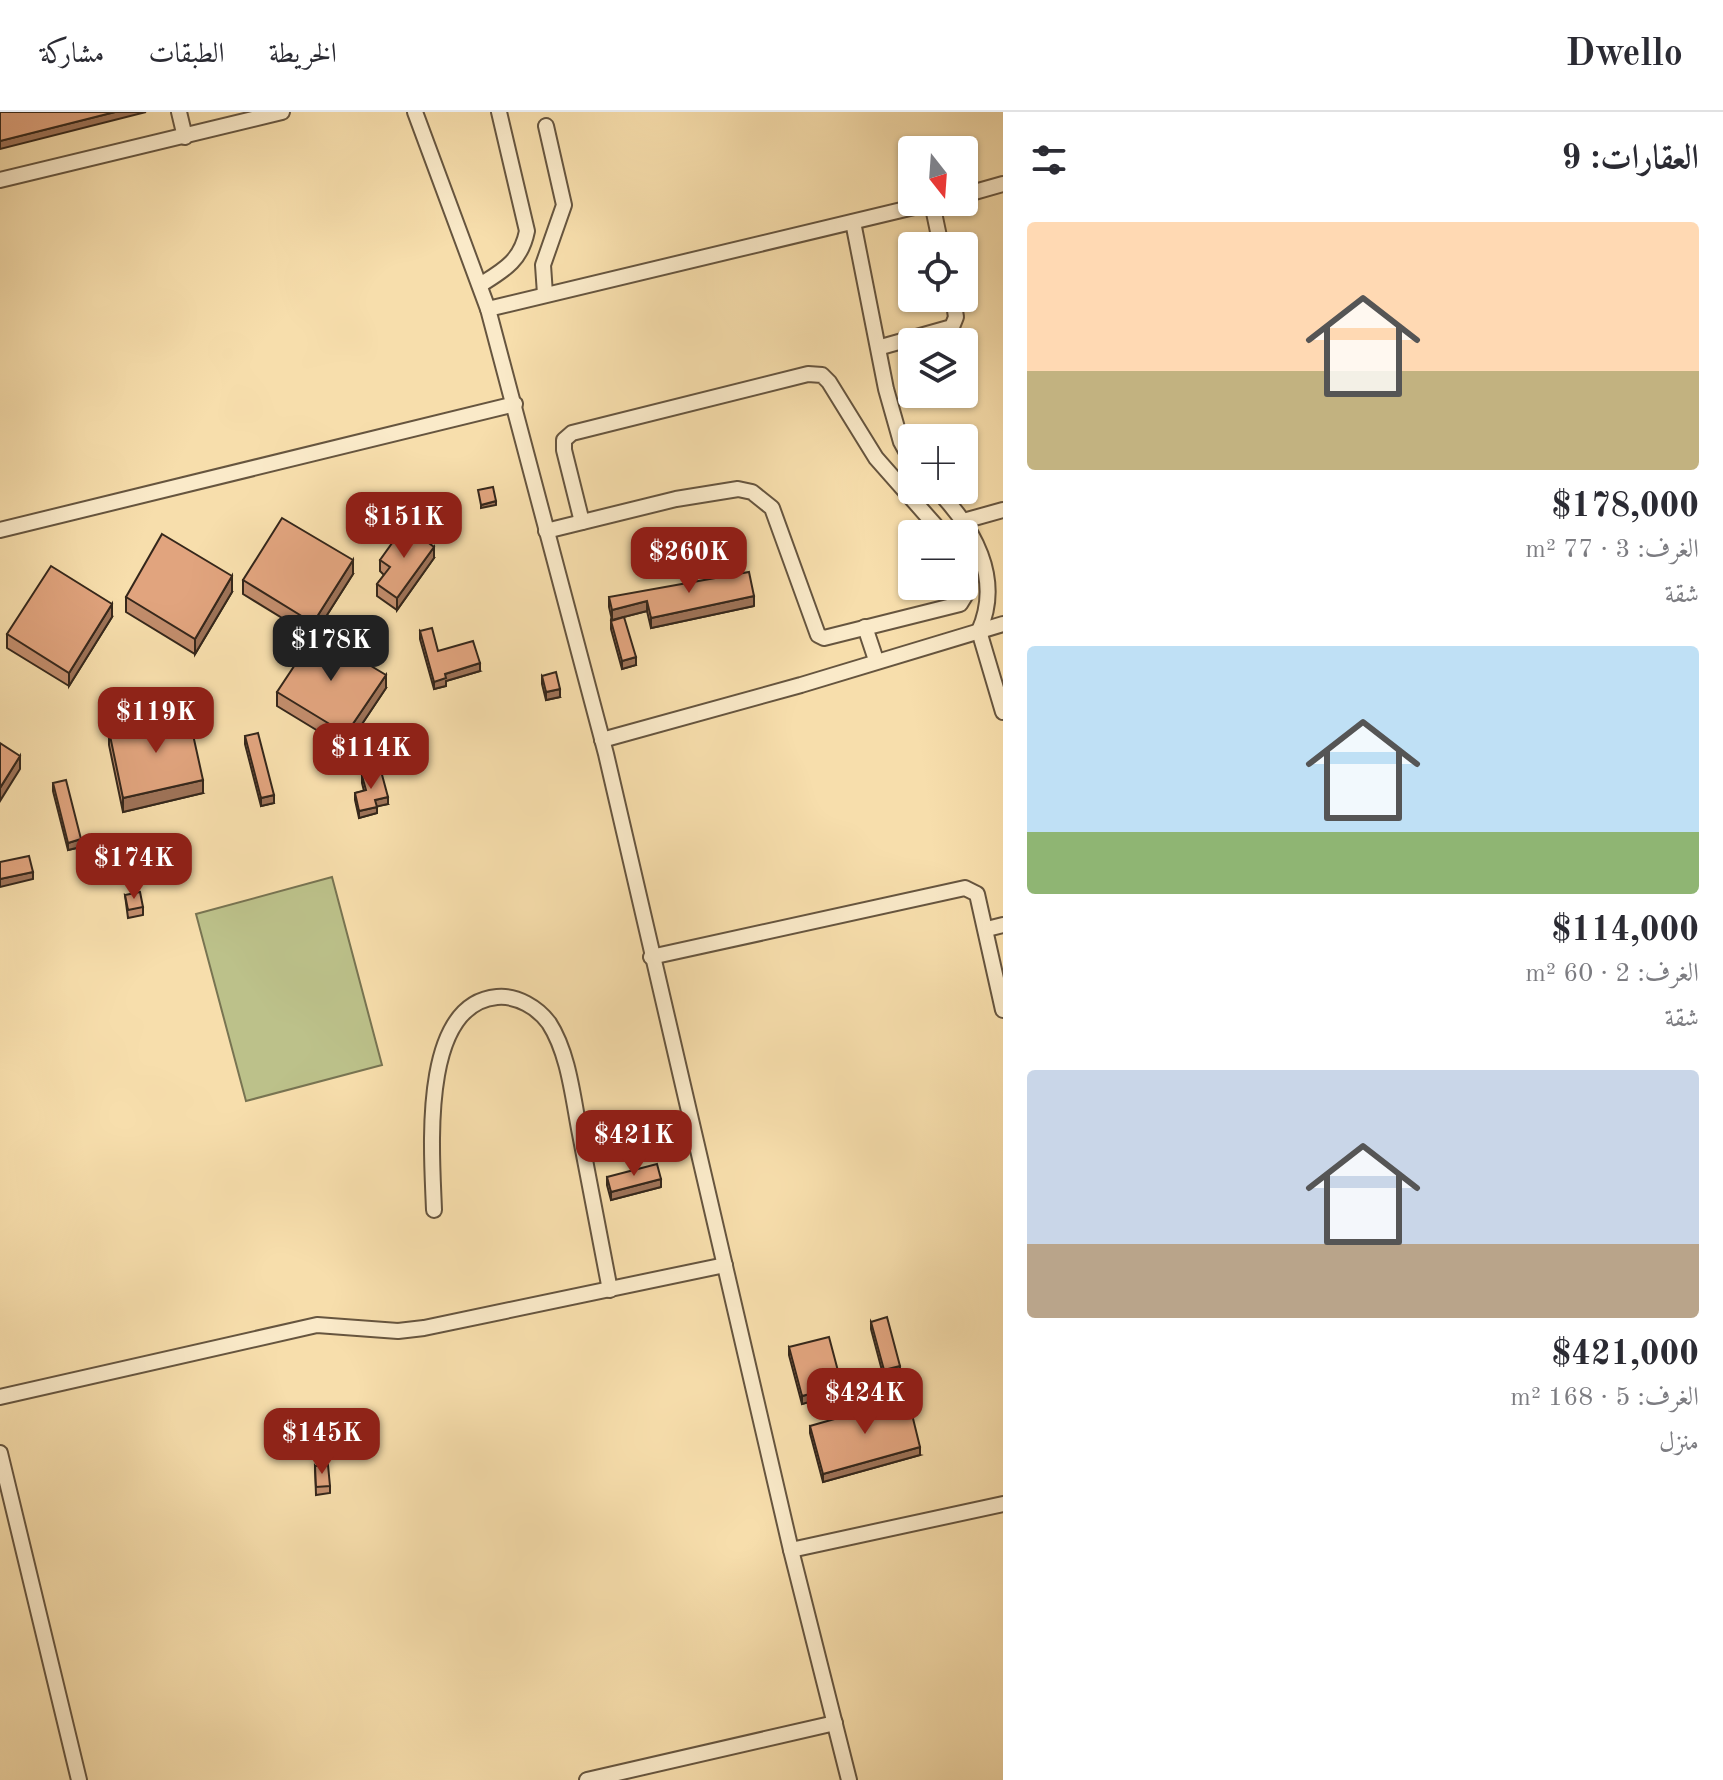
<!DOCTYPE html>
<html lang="ar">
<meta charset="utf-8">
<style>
:root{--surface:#fff;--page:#f7f7f7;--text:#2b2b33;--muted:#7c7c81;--line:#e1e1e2;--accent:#8f2418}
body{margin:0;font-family:"Old Standard TT",Amiri,serif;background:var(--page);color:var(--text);direction:rtl;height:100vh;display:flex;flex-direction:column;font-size:30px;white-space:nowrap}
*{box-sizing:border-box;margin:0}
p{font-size:26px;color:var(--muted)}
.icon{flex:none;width:44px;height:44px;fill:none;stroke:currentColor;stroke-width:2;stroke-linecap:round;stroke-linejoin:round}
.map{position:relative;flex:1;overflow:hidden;direction:ltr}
.drawer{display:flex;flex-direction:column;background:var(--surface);width:720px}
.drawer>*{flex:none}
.needle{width:52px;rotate:163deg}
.tools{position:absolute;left:898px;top:24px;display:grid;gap:16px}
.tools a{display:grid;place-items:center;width:80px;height:80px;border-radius:8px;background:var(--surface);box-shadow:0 2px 6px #0004;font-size:40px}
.price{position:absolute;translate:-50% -68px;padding:0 18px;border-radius:16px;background:var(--accent);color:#fff;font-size:26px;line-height:52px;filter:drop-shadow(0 2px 4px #0008)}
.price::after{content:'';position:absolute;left:50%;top:48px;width:24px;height:18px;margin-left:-12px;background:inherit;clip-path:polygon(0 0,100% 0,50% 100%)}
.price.on{background:#222;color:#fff}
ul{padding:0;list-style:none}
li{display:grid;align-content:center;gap:16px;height:424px;padding:0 24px}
li span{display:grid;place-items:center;height:248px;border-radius:8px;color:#555}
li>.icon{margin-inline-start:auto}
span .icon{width:144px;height:144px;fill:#fffc;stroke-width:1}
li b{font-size:34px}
h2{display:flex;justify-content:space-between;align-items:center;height:96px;padding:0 24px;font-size:34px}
header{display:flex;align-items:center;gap:48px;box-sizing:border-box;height:112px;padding:0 40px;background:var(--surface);border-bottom:2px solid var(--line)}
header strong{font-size:38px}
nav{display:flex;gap:44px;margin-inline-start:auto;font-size:28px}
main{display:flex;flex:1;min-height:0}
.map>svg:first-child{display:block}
.green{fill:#bcc18a;stroke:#787452;stroke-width:2}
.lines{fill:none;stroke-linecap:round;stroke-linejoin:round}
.minor-casing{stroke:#66553f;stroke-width:18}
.minor{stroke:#faeac9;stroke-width:14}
.wall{fill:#c28d6c;stroke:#35271b;stroke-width:2}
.shaded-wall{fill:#9e7358;stroke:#35271b;stroke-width:2}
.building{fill:#e1a47e;stroke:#35271b;stroke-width:2}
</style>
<header>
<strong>Dwello</strong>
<nav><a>الخريطة</a><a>الطبقات</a><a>مشاركة</a></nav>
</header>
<main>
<section class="drawer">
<h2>العقارات: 9<svg class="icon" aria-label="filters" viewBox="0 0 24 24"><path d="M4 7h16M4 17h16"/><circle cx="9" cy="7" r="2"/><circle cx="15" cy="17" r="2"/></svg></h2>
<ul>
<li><span style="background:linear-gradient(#ffd9b3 60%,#c2b280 0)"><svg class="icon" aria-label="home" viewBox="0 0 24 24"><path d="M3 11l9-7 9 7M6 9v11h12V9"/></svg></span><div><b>$178,000</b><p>الغرف: 3 · 77 m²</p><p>شقة</p></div></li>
<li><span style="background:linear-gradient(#bfe0f5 75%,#8fb573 0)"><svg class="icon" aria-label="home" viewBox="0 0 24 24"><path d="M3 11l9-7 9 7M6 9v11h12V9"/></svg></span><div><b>$114,000</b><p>الغرف: 2 · 60 m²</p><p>شقة</p></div></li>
<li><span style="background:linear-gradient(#c9d6e8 70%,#b9a48a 0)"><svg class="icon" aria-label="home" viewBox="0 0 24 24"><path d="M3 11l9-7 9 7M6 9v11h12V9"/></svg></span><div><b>$421,000</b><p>الغرف: 5 · 168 m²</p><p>منزل</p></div></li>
</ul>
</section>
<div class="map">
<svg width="1003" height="1668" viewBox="0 0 1003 1668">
<rect width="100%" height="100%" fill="#f7deac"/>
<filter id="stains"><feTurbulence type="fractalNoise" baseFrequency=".0025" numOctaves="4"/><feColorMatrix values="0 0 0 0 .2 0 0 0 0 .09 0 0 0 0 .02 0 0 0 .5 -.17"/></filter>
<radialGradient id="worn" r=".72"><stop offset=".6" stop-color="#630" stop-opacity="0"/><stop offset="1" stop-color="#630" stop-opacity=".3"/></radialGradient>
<path class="green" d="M332,765L382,953L246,989L196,802Z"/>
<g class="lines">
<defs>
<g id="minor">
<path d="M179,0L185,25"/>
<path d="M415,0L488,197"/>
<path d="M0,68L282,0"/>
<path d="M964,83L1003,72"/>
<path d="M932,91L941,134"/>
<path d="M853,110L886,277L901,330L912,350"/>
<path d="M480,173C504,158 521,149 527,119L499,0"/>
<path d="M545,182L543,153L564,93L546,14"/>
<path d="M881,235L952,215L956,205L953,186"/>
<path d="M937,378C973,415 1003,466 979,519L1003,600"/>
<path d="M967,408L1003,398"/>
<path d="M582,410L564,338V328L572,321L808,262L822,263L829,270L876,346L943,422"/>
<path d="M0,418L515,292"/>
<path d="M546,419L676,387L738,377L752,380L772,396L818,523L824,526L960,492L968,479L964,449"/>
<path d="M865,515L876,548"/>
<path d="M602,628L801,573L1003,512"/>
<path d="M987,817L1003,813"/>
<path d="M651,845L965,776L977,782L1003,898"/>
<path d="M434,1098C432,1041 419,892 497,885C517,883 538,896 549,911C569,942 573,987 580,1022C590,1074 600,1126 610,1178"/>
<path d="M0,1285L317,1213L398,1219L424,1216L725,1153"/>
<path d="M0,1341L79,1668"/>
<path d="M791,1438L1003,1392"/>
<path d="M587,1668L835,1611"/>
<path d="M849,1668L791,1438L606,642L488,197L935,90"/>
</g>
</defs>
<use href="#minor" class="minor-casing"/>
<use href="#minor" class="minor"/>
</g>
<g class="wall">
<path d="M434,446L397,498L377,484V472L384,463L380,459V448Z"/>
<path d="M353,462L313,525L243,482V468Z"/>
<path d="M232,480L195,542L126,500V485Z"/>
<path d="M609,485L754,494L651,516L647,499L612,508L609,495Z"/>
<path d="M112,505L69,574L7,536V522Z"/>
<path d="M611,509L636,553L622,557L611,517Z"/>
<path d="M420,519L438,539L480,559L446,569V574L434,577L420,527Z"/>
<path d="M542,564L560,585L546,588L542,572Z"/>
<path d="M386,576L346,636L277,594V580Z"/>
<path d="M109,619L203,681L123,700L109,633Z"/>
<path d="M245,624L274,691L261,694L245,632Z"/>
<path d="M362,664L388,692L377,694V701L359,706L355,688V681L364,679L362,671Z"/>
<path d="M53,671L81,735L68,738L53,679Z"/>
<path d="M125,783L143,795V803L128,806Z"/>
<path d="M607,1065L661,1075L611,1088L607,1073Z"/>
<path d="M871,1210L900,1262L884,1266L871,1217Z"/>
<path d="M789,1235L842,1281L802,1292L789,1243Z"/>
<path d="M810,1314L920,1343L823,1370L810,1321Z"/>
<path d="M315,1354L330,1374V1381L316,1383Z"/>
</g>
<g class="shaded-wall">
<path d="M115,0H146L0,37V29Z"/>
<path d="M496,389V393L481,396V393Z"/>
<path d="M434,435V446L397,498V486Z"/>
<path d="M353,448V462L313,525V511Z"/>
<path d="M232,464V480L195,542V527Z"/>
<path d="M754,484V494L651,516V506Z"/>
<path d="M647,489V499L612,508V498Z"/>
<path d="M112,492V505L69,574V561Z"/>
<path d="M636,545V553L622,557V549Z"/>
<path d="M480,551V559L446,569V574L434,577V570L445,562Z"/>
<path d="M386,563V576L346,636V622Z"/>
<path d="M560,577V585L546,588V580Z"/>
<path d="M20,644V657L0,689V676Z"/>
<path d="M203,668V681L123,700V686Z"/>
<path d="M274,683V691L261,694V686Z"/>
<path d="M388,685V692L375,695V688Z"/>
<path d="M377,695V701L359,706V699Z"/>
<path d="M81,727V735L68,738V731Z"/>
<path d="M33,760V767L0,775V767Z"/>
<path d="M661,1067V1075L611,1088V1080Z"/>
<path d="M900,1254V1262L884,1266V1258Z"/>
<path d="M842,1274V1281L802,1292V1284Z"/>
<path d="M920,1335V1343L823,1370V1362Z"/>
</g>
<g class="building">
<path d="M0,0H115L0,29Z"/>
<path d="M493,375L496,389L481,393L478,378Z"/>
<path d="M282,406L353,448L313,511L243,468Z"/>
<path d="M405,413L434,435L397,486L377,472L390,455L380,448Z"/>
<path d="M162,422L232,464L195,527L126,485Z"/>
<path d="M51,454L112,492L69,561L7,522Z"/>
<path d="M749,460L754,484L651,506L647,489L612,498L609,485Z"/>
<path d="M624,505L636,545L622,549L611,509Z"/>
<path d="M432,516L438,539L473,529L480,551L445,562L446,566L434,570L420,519Z"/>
<path d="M316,521L386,563L346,622L277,580Z"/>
<path d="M556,560L560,577L546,580L542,564Z"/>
<path d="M188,600L203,668L123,686L109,619Z"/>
<path d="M258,621L274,683L261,686L245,624Z"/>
<path d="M0,631L20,644L0,676Z"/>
<path d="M381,659L388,685L375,688L377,695L359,699L355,681L366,678L362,664Z"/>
<path d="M66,668L81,727L68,731L53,671Z"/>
<path d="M29,744L33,760L0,767V750Z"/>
<path d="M140,780L143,795L128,798L125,783Z"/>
<path d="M657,1052L661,1067L611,1080L607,1065Z"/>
<path d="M887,1205L900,1254L884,1258L871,1210Z"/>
<path d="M829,1225L842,1274L802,1284L789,1235Z"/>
<path d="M908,1286L920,1335L823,1362L810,1314Z"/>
<path d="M328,1353L330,1374L316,1375L315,1354Z"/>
</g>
<rect width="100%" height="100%" filter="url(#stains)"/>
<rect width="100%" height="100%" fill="url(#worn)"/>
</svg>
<div class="tools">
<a><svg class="needle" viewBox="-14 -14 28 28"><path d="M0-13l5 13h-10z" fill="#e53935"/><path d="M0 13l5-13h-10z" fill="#7c7c81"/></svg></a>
<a><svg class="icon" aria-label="locate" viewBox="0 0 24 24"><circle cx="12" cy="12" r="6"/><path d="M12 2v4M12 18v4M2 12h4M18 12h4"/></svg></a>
<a><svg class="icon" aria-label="layers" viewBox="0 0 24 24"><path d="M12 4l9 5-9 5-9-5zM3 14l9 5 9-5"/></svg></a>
<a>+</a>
<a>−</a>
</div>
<b class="price" style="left:404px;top:448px">$151K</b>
<b class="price" style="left:689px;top:483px">$260K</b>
<b class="price on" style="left:331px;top:571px">$178K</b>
<b class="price" style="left:156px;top:643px">$119K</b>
<b class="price" style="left:371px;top:679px">$114K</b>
<b class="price" style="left:134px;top:789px">$174K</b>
<b class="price" style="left:634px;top:1066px">$421K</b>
<b class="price" style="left:865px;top:1324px">$424K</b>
<b class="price" style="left:322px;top:1364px">$145K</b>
</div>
</main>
